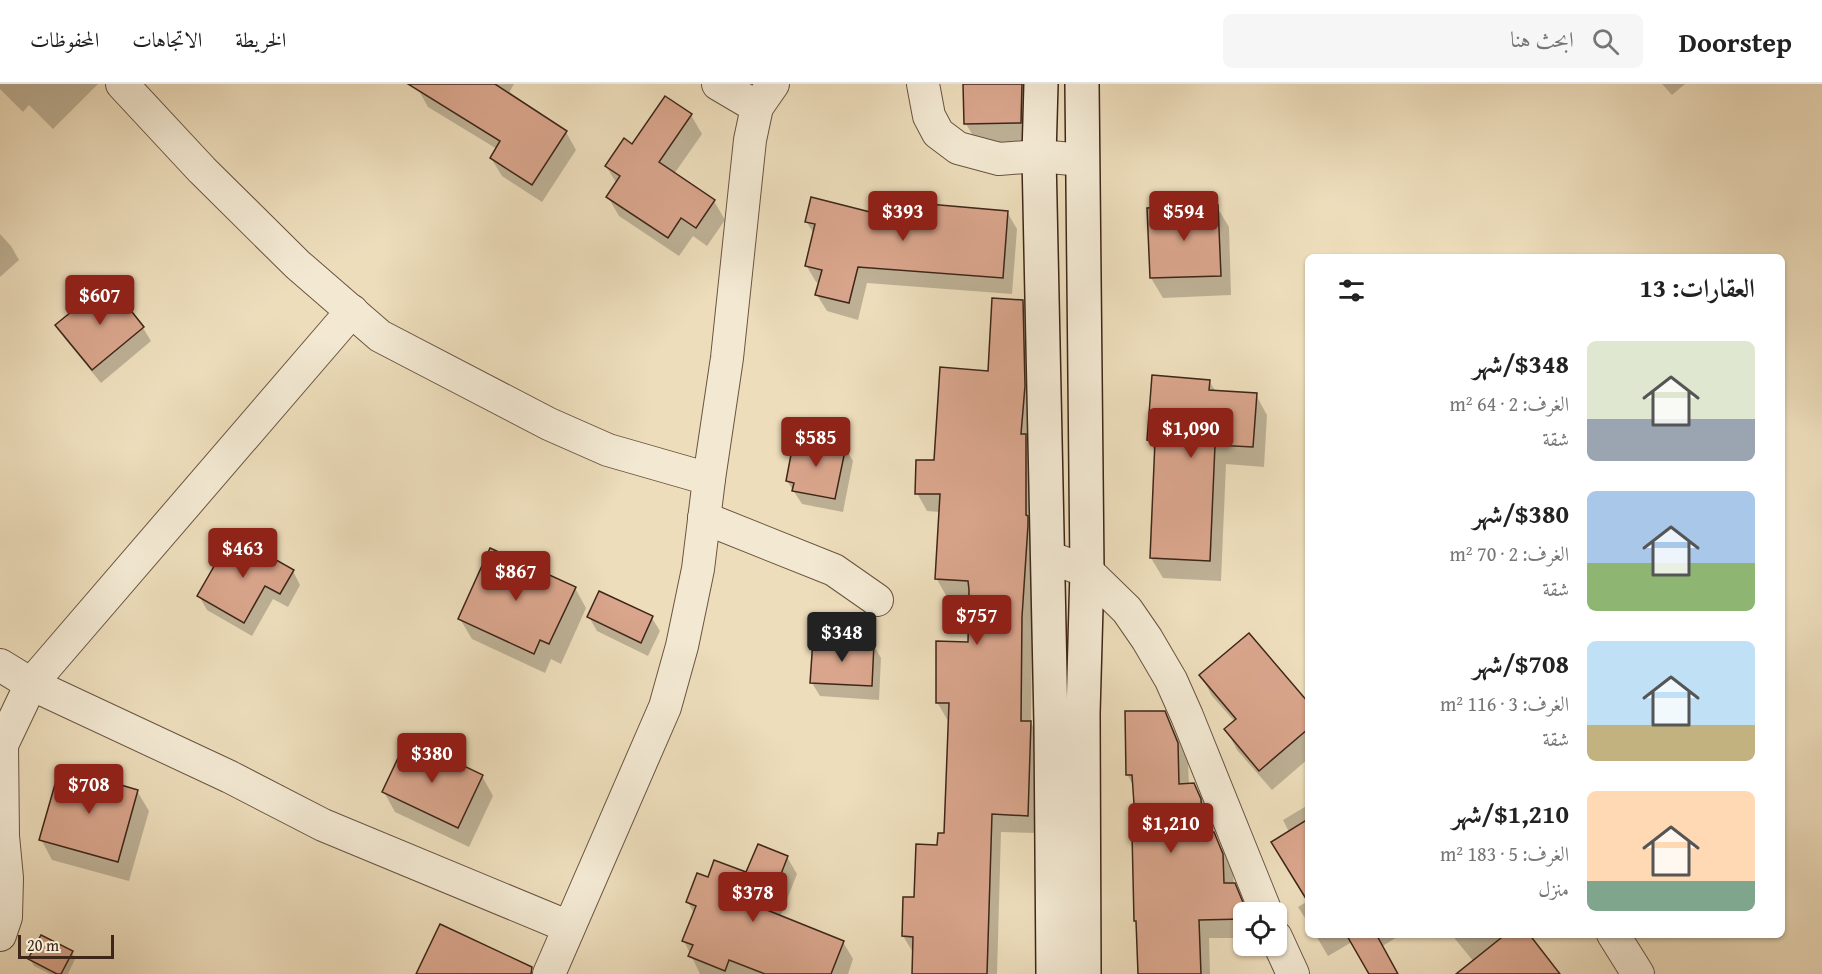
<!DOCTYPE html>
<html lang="ar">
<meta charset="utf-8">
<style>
:root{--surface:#fff;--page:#f6f6f6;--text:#222;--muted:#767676;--line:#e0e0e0;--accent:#8f2418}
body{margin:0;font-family:"Gentium Book Plus",Amiri,serif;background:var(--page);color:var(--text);direction:rtl;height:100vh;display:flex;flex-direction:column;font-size:22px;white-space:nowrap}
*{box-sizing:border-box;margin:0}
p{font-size:20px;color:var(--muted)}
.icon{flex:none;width:33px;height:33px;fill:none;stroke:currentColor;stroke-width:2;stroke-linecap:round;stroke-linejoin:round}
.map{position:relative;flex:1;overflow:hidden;direction:ltr}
.drawer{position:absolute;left:1305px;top:170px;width:480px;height:684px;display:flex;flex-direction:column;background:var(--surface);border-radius:9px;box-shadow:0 2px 4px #0004;direction:rtl}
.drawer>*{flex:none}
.buttons{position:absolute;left:1233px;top:818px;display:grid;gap:12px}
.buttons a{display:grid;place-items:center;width:54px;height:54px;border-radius:9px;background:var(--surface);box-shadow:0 2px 4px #0004;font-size:30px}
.scale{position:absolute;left:18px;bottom:15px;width:96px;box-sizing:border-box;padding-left:6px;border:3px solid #3e2618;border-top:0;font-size:16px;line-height:21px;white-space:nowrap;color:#3e2618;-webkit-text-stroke:4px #f3e9d3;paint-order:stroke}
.price{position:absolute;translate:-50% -51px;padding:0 14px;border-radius:6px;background:var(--accent);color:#fff;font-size:20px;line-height:39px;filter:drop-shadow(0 2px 3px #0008)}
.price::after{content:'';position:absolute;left:50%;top:36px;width:18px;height:14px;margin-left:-9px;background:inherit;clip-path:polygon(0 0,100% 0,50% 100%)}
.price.active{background:#222;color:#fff}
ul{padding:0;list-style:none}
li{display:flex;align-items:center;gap:18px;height:150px;padding:0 30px}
li span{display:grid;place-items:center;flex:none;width:168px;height:120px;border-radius:9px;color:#555}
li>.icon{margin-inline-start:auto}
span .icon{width:72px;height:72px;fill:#fffc;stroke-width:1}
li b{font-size:26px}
h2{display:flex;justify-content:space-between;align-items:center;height:72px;padding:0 30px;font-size:26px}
header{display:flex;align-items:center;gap:36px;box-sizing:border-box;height:84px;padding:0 30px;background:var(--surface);border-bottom:2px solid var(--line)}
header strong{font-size:28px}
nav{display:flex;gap:33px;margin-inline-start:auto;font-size:21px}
.search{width:420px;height:54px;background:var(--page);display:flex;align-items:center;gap:15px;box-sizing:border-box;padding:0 21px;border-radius:9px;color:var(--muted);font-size:22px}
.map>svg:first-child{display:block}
.shadow{fill:#0003}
.building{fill:#d9a58c;stroke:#3e2618;stroke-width:1.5}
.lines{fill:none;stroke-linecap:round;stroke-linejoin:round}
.street-casing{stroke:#6a5441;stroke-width:34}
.secondary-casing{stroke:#3e2618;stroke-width:36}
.street{stroke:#f3e9d3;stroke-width:32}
.secondary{stroke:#f3e9d3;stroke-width:33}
</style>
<header>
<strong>Doorstep</strong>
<div class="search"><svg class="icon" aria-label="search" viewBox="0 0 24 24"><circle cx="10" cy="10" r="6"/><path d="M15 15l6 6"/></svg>ابحث هنا</div>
<nav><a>الخريطة</a><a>الاتجاهات</a><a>المحفوظات</a></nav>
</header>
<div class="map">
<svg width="1822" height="890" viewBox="0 0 1822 890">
<rect width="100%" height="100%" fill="#edddbb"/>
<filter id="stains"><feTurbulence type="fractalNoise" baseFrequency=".00333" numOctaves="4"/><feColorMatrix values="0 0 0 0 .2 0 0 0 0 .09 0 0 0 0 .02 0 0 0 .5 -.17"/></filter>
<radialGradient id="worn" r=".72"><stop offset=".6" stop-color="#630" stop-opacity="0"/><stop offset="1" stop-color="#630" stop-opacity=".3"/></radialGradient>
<g class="shadow">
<path d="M0,0H98L53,45L29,21L23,28L0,5Z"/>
<path d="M421,0H514L509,9L511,12L566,48L576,66L542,118L502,92L491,74L497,65L428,23L418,5Z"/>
<path d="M965,0H1035L1032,59L978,60L966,40Z"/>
<path d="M1662,0H1685L1672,11Z"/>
<path d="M691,31L702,50L674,90L714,117L725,136L707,162L693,152L679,172L619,132L608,113L617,100L606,82L633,62Z"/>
<path d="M1217,123L1229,143L1231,211L1163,214L1151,194Z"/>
<path d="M1007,128L1017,145L1012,210L867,199L858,236L827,227L817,211L820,199L816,198L806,181L814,150L806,137Z"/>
<path d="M0,150L11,162L19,176L0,193Z"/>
<path d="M107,200L143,244L151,257L101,299L65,255L57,242Z"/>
<path d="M1022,218L1033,236L1038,460L1032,552L1031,639L1041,657L1037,749L1001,748L997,890H913L914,870L903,852L916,815L938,763L945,751L950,637H948L937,618L970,559V514L947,513L936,494L940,428L927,427L917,409L989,289Z"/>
<path d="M1209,297L1216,308L1256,311L1267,331L1264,383L1226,380L1221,497L1163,494L1151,474L1156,369L1149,356Z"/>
<path d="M845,363L853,377L843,428L802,420L787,397Z"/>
<path d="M293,487L300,501L288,523L273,515L252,552L207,526L199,512Z"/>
<path d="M575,504L586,524L561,580L551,575L545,589L472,555L460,535Z"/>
<path d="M589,533L652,534L660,547L648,572L597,547Z"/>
<path d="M873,560L881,574L879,616L820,612L812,599Z"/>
<path d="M1201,592L1308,620V675L1272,706L1237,666L1226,645L1235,638L1212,612Z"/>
<path d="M1164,629L1175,648L1188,679L1189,700H1194L1205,719L1211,735L1212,750L1225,769L1233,790L1234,801L1248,828H1244V854H1209L1210,890H1139L1137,840L1135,836L1137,750L1134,703L1127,690Z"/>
<path d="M482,692L493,712L469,763L395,728L384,708Z"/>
<path d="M137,707L149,727L129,797L52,776L41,755Z"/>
<path d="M1308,721V816L1289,748L1283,736Z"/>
<path d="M787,773L797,790L780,833L843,858L853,875L848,890H700L684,857L694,830L688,818L708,795L747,790Z"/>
<path d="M1308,817V839L1298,823Z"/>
<path d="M1315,850H1402L1381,863L1396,890H1371L1352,858L1328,872Z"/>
<path d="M1451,850H1527L1557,890H1469L1474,878Z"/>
<path d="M72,868L75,875L68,890H50L34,882L30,875Z"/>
</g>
<g class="building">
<path d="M408,0H495L567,47L532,101L490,74L500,57Z"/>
<path d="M963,0H1022L1021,39L964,40Z"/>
<path d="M665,12L692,30L659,78L715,116L696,144L681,134L668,154L606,113L620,92L605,82L624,54L632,60Z"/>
<path d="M811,113L882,131L883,116L1008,127L1003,194L858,183L849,219L815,211L822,186L805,182L815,140L805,138Z"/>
<path d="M1218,121L1221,192L1150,194L1147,124Z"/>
<path d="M108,198L144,243L92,286L55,241Z"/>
<path d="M992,214L1023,216L1025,302L1021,350H1026V431L1028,432V441L1022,533L1021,637H1031L1028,732L992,730L987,890H912L913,853L902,852L903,813H914L916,760L937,761L938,749H944L949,619H936V557L968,558L969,506L968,497L935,495L940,410H915L916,376H934L940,283L988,287Z"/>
<path d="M1152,291L1210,296L1209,306L1257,309L1253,363L1215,361L1210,477L1150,474L1155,357L1147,356Z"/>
<path d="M803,353L846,362L835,415L792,407L794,399L786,397L793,360L801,362Z"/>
<path d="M232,451L294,486L280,510L265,502L244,539L197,512Z"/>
<path d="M490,464L576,503L549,560L540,556L534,570L458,535Z"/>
<path d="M599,507L653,532L641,559L587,533Z"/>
<path d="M1249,549L1308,618V645L1259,687L1224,645L1236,635L1199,591Z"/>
<path d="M813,555L874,559L872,602L810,599Z"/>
<path d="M1125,627H1165L1178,659L1179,700L1194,699L1201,715L1203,748H1214L1223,770L1224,799H1235L1247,828H1244V835L1199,836L1201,890H1138L1136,837H1134L1132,749H1136L1132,691H1126Z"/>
<path d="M407,655L483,691L458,744L382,708Z"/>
<path d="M60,683L138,706L118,778L39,756Z"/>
<path d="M1308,735V818L1271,758Z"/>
<path d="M758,760L788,772L767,826L844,857L831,890H765L729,876L725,887L688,872L693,861L682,857L696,822L686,818L697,789L708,793L714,776L746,788Z"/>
<path d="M440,840L532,883L531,890H416Z"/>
<path d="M1346,850H1376L1398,890H1369Z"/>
<path d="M1506,850H1529L1560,890H1456Z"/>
<path d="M41,851L73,867L61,890H57L28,875Z"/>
</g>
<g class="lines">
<defs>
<g id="street">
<path d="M122,0L202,86L298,181L380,252L549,340L608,366L709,395"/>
<path d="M718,0L757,23"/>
<path d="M923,0L929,32L938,49L958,64L999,75L1039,72L1083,76"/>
<path d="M704,434L834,486L877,516"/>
<path d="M1048,473L1087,487L1127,526L1147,555L1171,596L1187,632L1266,828"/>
<path d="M0,581L31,600L230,693L323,741L569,843"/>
<path d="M1613,850L1638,890"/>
<path d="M0,851L6,833L7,794L3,752L2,661L31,600L352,227"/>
<path d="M1276,853L1293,890"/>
<path d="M549,890L665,623L682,562L698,485L709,395L727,274L750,56L757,23L773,0"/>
</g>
<g id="secondary">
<path d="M1041,0L1039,72L1051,639L1053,890"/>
<path d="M1082,0L1087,487L1083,629L1084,890"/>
</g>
</defs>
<use href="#street" class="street-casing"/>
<use href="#secondary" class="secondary-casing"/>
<use href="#street" class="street"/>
<use href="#secondary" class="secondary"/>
</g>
<rect width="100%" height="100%" filter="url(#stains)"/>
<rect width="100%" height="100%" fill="url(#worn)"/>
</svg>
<div class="buttons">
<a><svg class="icon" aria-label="locate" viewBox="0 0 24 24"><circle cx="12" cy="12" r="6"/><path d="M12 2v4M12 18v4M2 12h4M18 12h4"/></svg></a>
</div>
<div class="scale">20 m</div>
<b class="price" style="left:903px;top:158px">$393</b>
<b class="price" style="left:1184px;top:158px">$594</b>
<b class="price" style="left:100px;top:242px">$607</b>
<b class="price" style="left:1191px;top:375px">$1,090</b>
<b class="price" style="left:816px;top:384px">$585</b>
<b class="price" style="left:243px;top:495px">$463</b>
<b class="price" style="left:516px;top:518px">$867</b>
<b class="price" style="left:977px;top:562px">$757</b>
<b class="price active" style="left:842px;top:579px">$348</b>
<b class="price" style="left:432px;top:700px">$380</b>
<b class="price" style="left:89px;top:731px">$708</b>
<b class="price" style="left:1171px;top:770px">$1,210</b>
<b class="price" style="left:753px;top:839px">$378</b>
<section class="drawer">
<h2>العقارات: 13<svg class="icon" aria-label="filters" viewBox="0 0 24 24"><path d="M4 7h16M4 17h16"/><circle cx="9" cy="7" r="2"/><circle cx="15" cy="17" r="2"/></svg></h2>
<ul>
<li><span style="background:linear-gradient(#dfe7d0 65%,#9aa5b1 0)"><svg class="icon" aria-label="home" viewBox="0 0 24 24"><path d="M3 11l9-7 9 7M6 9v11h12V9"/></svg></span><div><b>$348/شهر</b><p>الغرف: 2 · 64 m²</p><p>شقة</p></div></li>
<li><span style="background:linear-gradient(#a9c7e8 60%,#8fb573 0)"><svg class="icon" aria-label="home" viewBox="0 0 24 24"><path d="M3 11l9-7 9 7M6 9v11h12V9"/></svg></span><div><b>$380/شهر</b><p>الغرف: 2 · 70 m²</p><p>شقة</p></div></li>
<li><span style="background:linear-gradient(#bfe0f5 70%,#c2b280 0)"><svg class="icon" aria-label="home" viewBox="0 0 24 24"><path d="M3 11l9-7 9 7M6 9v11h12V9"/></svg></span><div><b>$708/شهر</b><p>الغرف: 3 · 116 m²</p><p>شقة</p></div></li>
<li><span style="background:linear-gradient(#ffd9b3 75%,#7fa58c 0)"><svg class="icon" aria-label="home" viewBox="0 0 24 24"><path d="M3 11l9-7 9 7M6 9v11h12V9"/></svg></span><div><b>$1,210/شهر</b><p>الغرف: 5 · 183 m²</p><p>منزل</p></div></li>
</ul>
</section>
</div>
